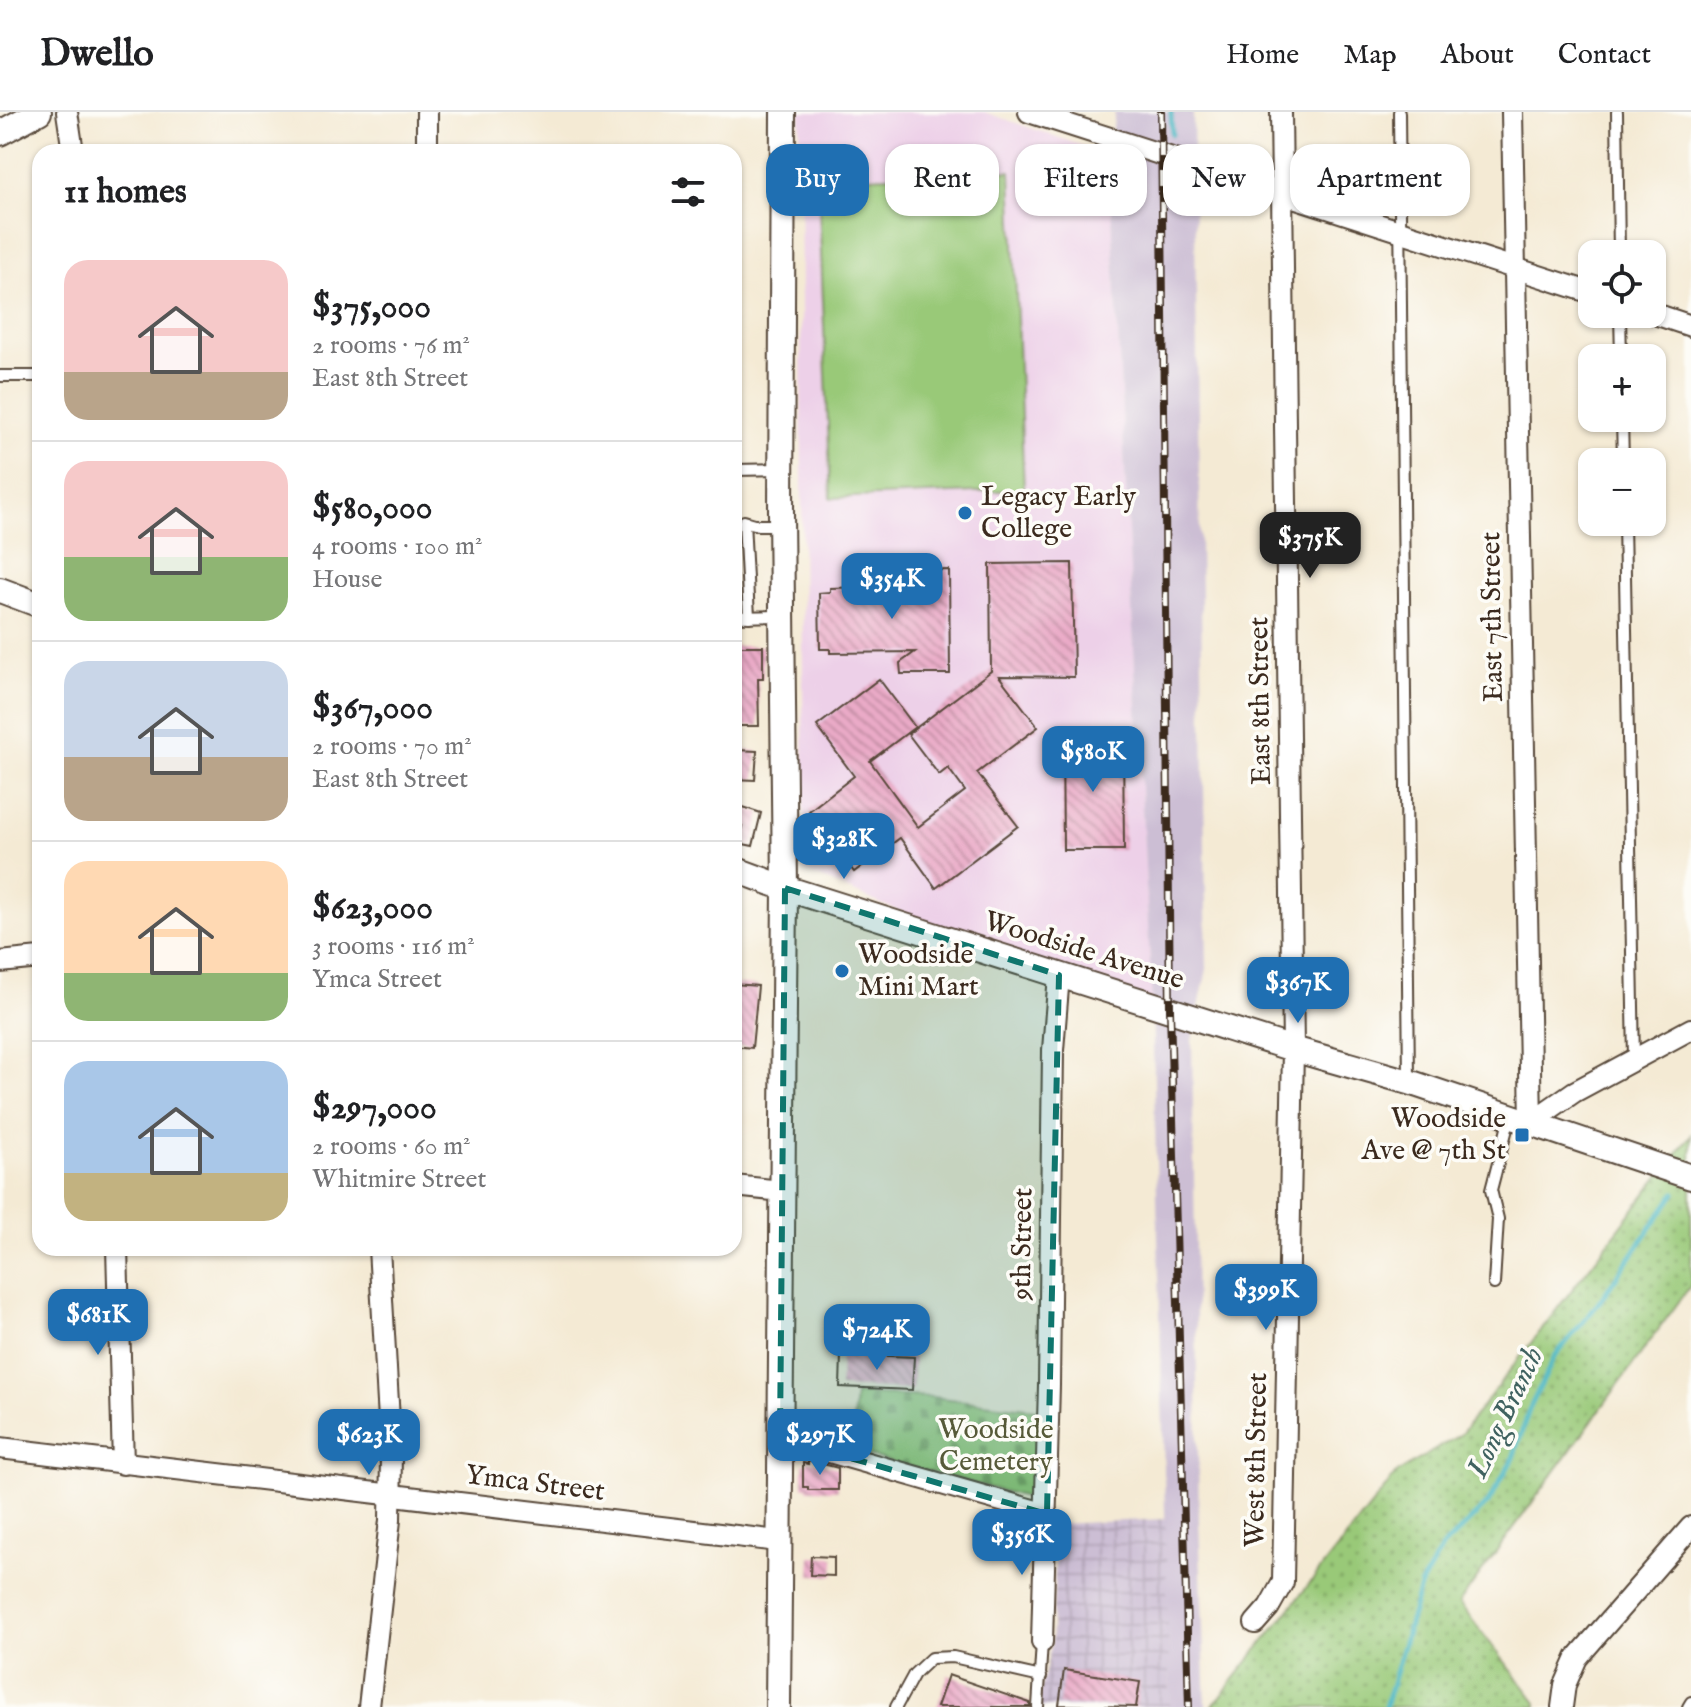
<!DOCTYPE html>
<meta charset="utf-8">
<style>
:root{--surface:#fff;--page:#f6f6f6;--text:#202124;--muted:#757577;--line:#e0e0e0;--accent:#1f6fb2}
body{margin:0;font-family:"IM FELL English",serif;background:var(--page);color:var(--text);height:100vh;display:flex;flex-direction:column;font-size:30px;white-space:nowrap}
*{box-sizing:border-box;margin:0}
p{font-size:26px;color:var(--muted)}
.icon{flex:none;width:44px;height:44px;fill:none;stroke:currentColor;stroke-width:2;stroke-linecap:round;stroke-linejoin:round}
.map{position:relative;flex:1;overflow:hidden}
.sheet{position:absolute;left:32px;top:32px;width:710px;height:1112px;display:flex;flex-direction:column;background:var(--surface);border-radius:24px;box-shadow:0 2px 6px #0004}
.sheet>*{flex:none}
.hud{position:absolute;left:766px;top:32px;width:760px;height:72px;display:flex;gap:16px}
.tools{position:absolute;left:1578px;top:128px;display:grid;gap:16px}
.tools a{display:grid;place-items:center;width:88px;height:88px;border-radius:16px;background:var(--surface);box-shadow:0 2px 6px #0004;font-size:40px}
.price{position:absolute;translate:-50% -68px;padding:0 18px;border-radius:16px;background:var(--accent);color:#fff;font-size:26px;line-height:52px;filter:drop-shadow(0 2px 4px #0008)}
.price::after{content:'';position:absolute;left:50%;top:48px;width:24px;height:18px;margin-left:-12px;background:inherit;clip-path:polygon(0 0,100% 0,50% 100%)}
.price.current{background:#222;color:#fff}
ul{padding:0;list-style:none}
li{display:flex;align-items:center;gap:24px;height:200px;padding:0 32px}
li+li{border-top:2px solid var(--line)}
li span{display:grid;place-items:center;flex:none;width:224px;height:160px;border-radius:24px;color:#555}
li>.icon{margin-inline-start:auto}
span .icon{width:96px;height:96px;fill:#fffc;stroke-width:1}
li b{font-size:34px}
h2{display:flex;justify-content:space-between;align-items:center;height:96px;padding:0 32px;font-size:34px}
.chip{padding:0 28px;border-radius:24px;background:var(--surface);box-shadow:0 2px 6px #0004;font-size:28px;line-height:72px}
.chip.current{background:var(--accent);color:#fff}
header{display:flex;align-items:center;gap:48px;box-sizing:border-box;height:112px;padding:0 40px;background:var(--surface);border-bottom:2px solid var(--line)}
header strong{font-size:38px}
nav{display:flex;gap:44px;margin-inline-start:auto;font-size:28px}
.map>svg:first-child{display:block}
.built{fill:#edd0e8}
.industrial{fill:url(#industrial-grid)}
.railway{fill:#ccbed4}
.green{fill:url(#green-dots);stroke:#6a7a4b;stroke-width:2}
.cemetery{fill:url(#cemetery-stones);stroke:#6a7a4b;stroke-width:2}
.pitch{fill:#99c978;stroke:#6a7a4b;stroke-width:2}
.lines{fill:none;stroke-linecap:round;stroke-linejoin:round}
.stream{stroke:#48b6c2;stroke-width:5}
.building{fill:url(#building-back-hatch)}
.service-casing{stroke:#574739;stroke-width:14}
.minor-casing{stroke:#574739;stroke-width:24}
.tertiary-casing{stroke:#574739;stroke-width:28}
.service{stroke:#fff;stroke-width:10}
.minor{stroke:#fff;stroke-width:20}
.tertiary{stroke:#fff;stroke-width:24}
.rail-casing{stroke:#3b2a1e;stroke-width:8}
.rail{stroke:#fdfcf7;stroke-width:5;stroke-dasharray:15;stroke-linecap:butt}
.marked{fill:#0f766e;fill-opacity:0.2;stroke:#0f766e;stroke-width:6;stroke-dasharray:16 10;stroke-linejoin:round}
.poi-dot{fill:#1f6fb2;stroke:#fdfcf7;stroke-width:3}
.labels{text-anchor:middle;dominant-baseline:central;stroke-width:7;stroke-linejoin:round;paint-order:stroke}
.poi-label{font-size:28px;fill:#3b2a1e;stroke:#fdfcf7;text-anchor:start}
.street-label{font-size:28px;fill:#3b2a1e;stroke:#fdfcf7}
.park-label{font-size:28px;fill:#575a39;stroke:#fdfcf7}
.water-label{font-size:30px;font-style:italic;fill:#406260;stroke:#fdfcf7}
</style>
<header>
<strong>Dwello</strong>
<nav><a>Home</a><a>Map</a><a>About</a><a>Contact</a></nav>
</header>
<div class="map">
<svg width="1691" height="1595" viewBox="0 0 1691 1595">
<defs>
<pattern id="industrial-grid" width="8" height="8" patternUnits="userSpaceOnUse" patternTransform="scale(2)"><rect width="8" height="8" fill="#ccbed4"/><path d="M0 4h8M4 0v8" fill="none" stroke="#b0a3b6"/></pattern>
<pattern id="green-dots" width="8" height="8" patternUnits="userSpaceOnUse" patternTransform="scale(2)"><rect width="8" height="8" fill="#99c978"/><path d="M2 2h.1M6 6h.1" fill="none" stroke="#7ea362" stroke-width="1.8" stroke-linecap="round"/></pattern>
<pattern id="cemetery-stones" width="16" height="16" patternUnits="userSpaceOnUse" patternTransform="scale(2)"><rect width="16" height="16" fill="#99c978"/><path d="M2 7V4a2 2 0 0 1 4 0v3zM10 15v-3a2 2 0 0 1 4 0v3z" fill="#7ea362"/></pattern>
<pattern id="building-back-hatch" width="6" height="6" patternUnits="userSpaceOnUse" patternTransform="scale(2)"><rect width="6" height="6" fill="#eaaac7"/><path d="M-1 5l2 2M0 0l6 6M5-1l2 2" fill="none" stroke="#bf8ba1"/></pattern>
</defs>
<rect width="100%" height="100%" fill="#fdfcf7"/>
<filter id="ink" filterUnits="userSpaceOnUse"><feTurbulence type="fractalNoise" baseFrequency=".0125" numOctaves="2"/><feDisplacementMap in="SourceGraphic" scale="16" xChannelSelector="R" yChannelSelector="G"/><feConvolveMatrix kernelMatrix="1 2 1 2 8 2 1 2 1" color-interpolation-filters="sRGB"/></filter>
<filter id="wash" filterUnits="userSpaceOnUse"><feTurbulence type="fractalNoise" baseFrequency=".006" numOctaves="4" result="noise"/><feDisplacementMap in="SourceGraphic" scale="32" xChannelSelector="R" yChannelSelector="G"/><feGaussianBlur stdDeviation="1.8" result="paint"/><feColorMatrix in="noise" values="0 0 0 0 0 0 0 0 0 0 0 0 0 0 0 0 0 1.4 0 .05"/><feComposite in="paint" operator="in"/></filter>
<g filter="url(#wash)">
<rect width="100%" height="100%" fill="#f4ead4"/>
<path class="built" d="M800,0H984L1109,43L1152,891L999,842L804,759Z"/>
<path class="industrial" d="M1166,1407L1170,1595H1037L1051,1534L1057,1412Z"/>
<path class="railway" d="M1115,0H1193L1207,857L1192,928L1199,1407L1206,1595H1170L1152,891L1109,43Z"/>
<path class="green" d="M1691,1023V1173L1459,1491L1537,1591V1595H1212L1397,1361L1461,1322Z"/>
<path class="cemetery" d="M855,1282L932,1285L1043,1298L1040,1389L851,1339Z"/>
<path class="pitch" d="M1011,59L1024,378L831,386L818,67Z"/>
<g class="lines">
<g class="stream">
<path d="M1171,0L1172,22"/>
<path d="M1173,62V85"/>
<path d="M1385,1595L1421,1472L1442,1436L1488,1391L1513,1346L1529,1298L1555,1244L1597,1193L1675,1081"/>
</g>
</g>
<g id="blocks">
<g class="building">
<path d="M1072,451L1074,565L999,564L1038,615L977,661L1018,714L936,776L900,726L854,760L841,743L832,749L819,731L827,725L809,699L854,664L817,614L879,567L915,615L870,649L918,715L965,679L948,656L939,663L908,622L991,559L990,452Z"/>
<path d="M949,458L950,562H901L900,551L915,540L830,541V537H820L819,481L830,480V476L908,474V459Z"/>
<path d="M734,534H763V566H758L759,614H734Z"/>
<path d="M1062,625H1123L1124,738H1063Z"/>
<path d="M736,638L757,639L755,668L734,667Z"/>
<path d="M734,692L761,701L753,734L738,731L742,714L734,711Z"/>
<path d="M734,872L758,874L752,936L734,934Z"/>
<path d="M841,1242L914,1245L912,1278L840,1275Z"/>
<path d="M808,1348L838,1356V1378H808V1375H803V1351L808,1352Z"/>
<path d="M811,1444L834,1445V1464L810,1463Z"/>
<path d="M1064,1558L1140,1570L1136,1595L1059,1593Z"/>
<path d="M948,1563L1030,1591V1595H937Z"/>
</g>
</g>
</g>
<g filter="url(#ink)">
<use href="#blocks" fill-opacity="0" stroke="#574739" stroke-width="2"/>
<g class="lines">
<defs>
<g id="service">
<path d="M1399,0L1409,968"/>
<path d="M1617,0L1619,142"/>
<path d="M1620,202L1621,246"/>
<path d="M0,264H40"/>
<path d="M1622,306L1623,350"/>
<path d="M734,358L780,357"/>
<path d="M1624,410L1634,948"/>
<path d="M734,505L780,504"/>
<path d="M749,505L744,409L758,413H781"/>
<path d="M1494,1172L1498,1107L1491,1078L1510,1005"/>
<path d="M896,1595L914,1562L931,1546L953,1545L1041,1565"/>
<path d="M1038,1595L1042,1530"/>
<path d="M1688,1595L1691,1590"/>
</g>
<g id="minor">
<path d="M67,0L73,40"/>
<path d="M427,0V40"/>
<path d="M1029,0L1592,181"/>
<path d="M1512,0L1531,1010"/>
<path d="M1652,201L1691,214"/>
<path d="M0,850L40,846"/>
<path d="M1531,1010L1574,980L1691,917"/>
<path d="M734,1074L782,1079"/>
<path d="M117,1136L123,1352"/>
<path d="M780,1326L1047,1402"/>
<path d="M0,1336L778,1429"/>
<path d="M1255,1511L1269,1495L1283,1470L1293,937L1281,0"/>
<path d="M1042,1530L1049,1273L1053,938L1059,863"/>
<path d="M369,1595L390,1408L391,1342L379,1136"/>
<path d="M1562,1595L1565,1573L1577,1546L1691,1415"/>
</g>
<g id="tertiary">
<path d="M0,21L39,0"/>
<path d="M0,478L40,493"/>
<path d="M734,757L785,776L1293,937L1409,970L1691,1065"/>
<path d="M778,1595L785,776L781,401L783,0"/>
</g>
</defs>
<use href="#service" class="service-casing"/>
<use href="#minor" class="minor-casing"/>
<use href="#tertiary" class="tertiary-casing"/>
<use href="#service" class="service"/>
<use href="#minor" class="minor"/>
<use href="#tertiary" class="tertiary"/>
<defs>
<path id="rail" d="M1161,0L1170,897L1189,1595"/>
</defs>
<use href="#rail" class="rail-casing"/>
<use href="#rail" class="rail"/>
</g>
</g>
<path class="marked" d="M785,776L1059,863L1047,1402L780,1326Z"/>
<g class="poi-dot">
<circle cx="965" cy="401" r="8"/>
<circle cx="842" cy="859" r="8"/>
<rect x="1514" y="1015" width="16" height="16" rx="4"/>
</g>
<g class="labels">
<g class="poi-label">
<text x="981" y="385">Legacy Early<tspan x="981" dy="32">College</tspan></text>
<text x="858" y="843">Woodside<tspan x="858" dy="32">Mini Mart</tspan></text>
<text x="1506" y="1007" text-anchor="end">Woodside<tspan x="1506" dy="32">Ave @ 7th St</tspan></text>
</g>
<g class="street-label">
<text transform="translate(1493 505) rotate(-91)">East 7th Street</text>
<text transform="translate(1261 589) rotate(-91)">East 8th Street</text>
<text transform="translate(1084 839) rotate(17)">Woodside Avenue</text>
<text transform="translate(1023 1132) rotate(-89)">9th Street</text>
<text transform="translate(1257 1348) rotate(-89)">West 8th Street</text>
<text transform="translate(535 1372) rotate(7)">Ymca Street</text>
</g>
<g class="park-label">
<text x="996" y="1318">Woodside<tspan x="996" dy="32">Cemetery</tspan></text>
</g>
<g class="water-label">
<text transform="translate(1506 1301) rotate(-65)">Long Branch</text>
</g>
</g>
</svg>
<div class="tools">
<a><svg class="icon" aria-label="locate" viewBox="0 0 24 24"><circle cx="12" cy="12" r="6"/><path d="M12 2v4M12 18v4M2 12h4M18 12h4"/></svg></a>
<a>+</a>
<a>−</a>
</div>
<b class="price current" style="left:1310px;top:468px">$375K</b>
<b class="price" style="left:892px;top:509px">$354K</b>
<b class="price" style="left:1093px;top:682px">$580K</b>
<b class="price" style="left:844px;top:769px">$328K</b>
<b class="price" style="left:1298px;top:913px">$367K</b>
<b class="price" style="left:1266px;top:1220px">$399K</b>
<b class="price" style="left:98px;top:1245px">$681K</b>
<b class="price" style="left:877px;top:1260px">$724K</b>
<b class="price" style="left:369px;top:1365px">$623K</b>
<b class="price" style="left:820px;top:1365px">$297K</b>
<b class="price" style="left:1022px;top:1465px">$356K</b>
<div class="hud">
<a class="chip current">Buy</a>
<a class="chip">Rent</a>
<a class="chip">Filters</a>
<a class="chip">New</a>
<a class="chip">Apartment</a>
</div>
<section class="sheet">
<h2>11 homes<svg class="icon" aria-label="filters" viewBox="0 0 24 24"><path d="M4 7h16M4 17h16"/><circle cx="9" cy="7" r="2"/><circle cx="15" cy="17" r="2"/></svg></h2>
<ul>
<li><span style="background:linear-gradient(#f6c9c9 70%,#b9a48a 0)"><svg class="icon" aria-label="home" viewBox="0 0 24 24"><path d="M3 11l9-7 9 7M6 9v11h12V9"/></svg></span><div><b>$375,000</b><p>2 rooms · 76 m²</p><p>East 8th Street</p></div></li>
<li><span style="background:linear-gradient(#f6c9c9 60%,#8fb573 0)"><svg class="icon" aria-label="home" viewBox="0 0 24 24"><path d="M3 11l9-7 9 7M6 9v11h12V9"/></svg></span><div><b>$580,000</b><p>4 rooms · 100 m²</p><p>House</p></div></li>
<li><span style="background:linear-gradient(#c9d6e8 60%,#b9a48a 0)"><svg class="icon" aria-label="home" viewBox="0 0 24 24"><path d="M3 11l9-7 9 7M6 9v11h12V9"/></svg></span><div><b>$367,000</b><p>2 rooms · 70 m²</p><p>East 8th Street</p></div></li>
<li><span style="background:linear-gradient(#ffd9b3 70%,#8fb573 0)"><svg class="icon" aria-label="home" viewBox="0 0 24 24"><path d="M3 11l9-7 9 7M6 9v11h12V9"/></svg></span><div><b>$623,000</b><p>3 rooms · 116 m²</p><p>Ymca Street</p></div></li>
<li><span style="background:linear-gradient(#a9c7e8 70%,#c2b280 0)"><svg class="icon" aria-label="home" viewBox="0 0 24 24"><path d="M3 11l9-7 9 7M6 9v11h12V9"/></svg></span><div><b>$297,000</b><p>2 rooms · 60 m²</p><p>Whitmire Street</p></div></li>
</ul>
</section>
</div>
